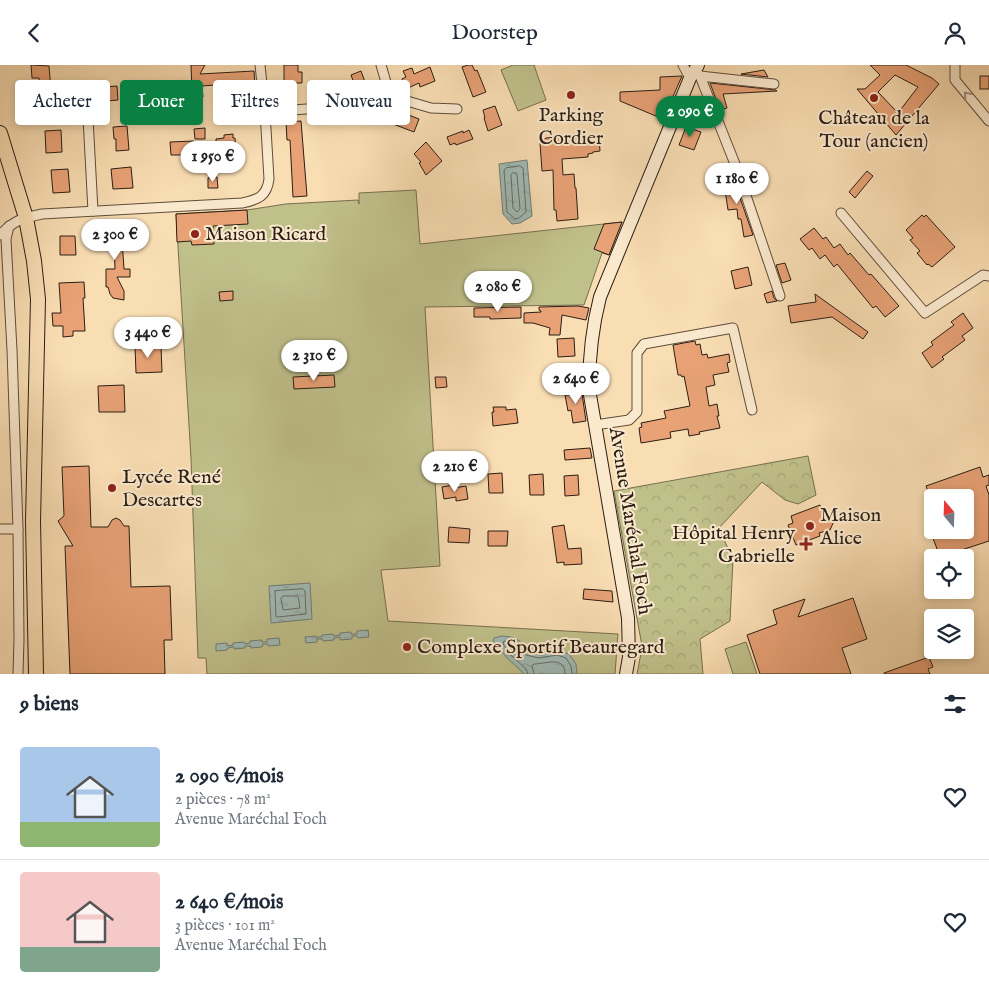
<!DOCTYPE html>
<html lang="fr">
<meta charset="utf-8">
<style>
:root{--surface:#fff;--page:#f2f2f3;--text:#1f2937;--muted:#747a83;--line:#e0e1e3;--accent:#0b8043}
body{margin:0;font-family:"IM FELL English",serif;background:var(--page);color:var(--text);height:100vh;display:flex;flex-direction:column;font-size:19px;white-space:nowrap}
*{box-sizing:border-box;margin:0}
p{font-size:16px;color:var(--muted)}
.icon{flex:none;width:28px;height:28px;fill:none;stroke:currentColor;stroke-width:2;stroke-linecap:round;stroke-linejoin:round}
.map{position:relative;height:609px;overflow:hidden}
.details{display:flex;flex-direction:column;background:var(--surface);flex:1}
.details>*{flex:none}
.top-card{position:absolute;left:15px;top:15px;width:500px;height:45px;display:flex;gap:10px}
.needle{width:32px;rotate:341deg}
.buttons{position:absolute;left:924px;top:424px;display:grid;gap:10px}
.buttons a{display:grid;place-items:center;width:50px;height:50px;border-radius:5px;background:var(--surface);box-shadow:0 2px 8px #0003;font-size:25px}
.price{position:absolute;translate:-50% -42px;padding:0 11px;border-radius:18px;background:#fff;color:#222;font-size:16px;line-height:32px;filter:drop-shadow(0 1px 2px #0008)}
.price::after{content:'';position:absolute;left:50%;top:30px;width:15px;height:11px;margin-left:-8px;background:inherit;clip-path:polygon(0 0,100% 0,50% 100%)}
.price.on{background:var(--accent);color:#fff}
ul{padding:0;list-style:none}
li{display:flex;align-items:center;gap:15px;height:125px;padding:0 20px}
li+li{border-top:1px solid var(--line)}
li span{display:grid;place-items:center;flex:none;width:140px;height:100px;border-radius:5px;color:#555}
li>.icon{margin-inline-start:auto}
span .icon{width:60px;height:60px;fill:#fffc;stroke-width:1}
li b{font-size:21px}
h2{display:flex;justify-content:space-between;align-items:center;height:60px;padding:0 20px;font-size:21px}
.tag{padding:0 18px;border-radius:5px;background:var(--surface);box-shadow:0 2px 8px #0003;font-size:18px;line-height:45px}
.tag.on{background:var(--accent);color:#fff}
header{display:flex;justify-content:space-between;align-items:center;height:65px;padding:0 20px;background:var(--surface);font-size:22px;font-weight:600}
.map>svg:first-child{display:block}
.forest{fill:url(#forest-crowns);stroke:#766f50}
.park{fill:#c0c08b;stroke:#766f50}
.water{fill:url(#water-ripples);stroke:#717c75}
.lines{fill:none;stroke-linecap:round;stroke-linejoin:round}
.shore{stroke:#666c65;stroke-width:1}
.building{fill:#e8a276;stroke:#2b1e15;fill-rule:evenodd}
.minor-casing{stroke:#5e4e3c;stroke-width:11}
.secondary-casing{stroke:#2b1e15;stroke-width:14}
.primary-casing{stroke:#2b1e15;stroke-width:16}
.minor{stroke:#fbe9ce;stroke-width:9}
.secondary{stroke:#fbe9ce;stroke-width:12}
.primary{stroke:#f9ddb3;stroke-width:14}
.oneway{stroke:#9d8e7b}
.poi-dot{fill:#8f2418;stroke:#fbe9ce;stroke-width:2}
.labels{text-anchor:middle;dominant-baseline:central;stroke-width:4;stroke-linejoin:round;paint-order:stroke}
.poi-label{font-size:20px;fill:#2b1e15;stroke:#fbe9ce;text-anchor:start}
.street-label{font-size:20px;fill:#2b1e15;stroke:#fbe9ce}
</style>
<header><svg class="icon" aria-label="back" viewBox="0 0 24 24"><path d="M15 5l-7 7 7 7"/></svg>Doorstep<svg class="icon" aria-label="person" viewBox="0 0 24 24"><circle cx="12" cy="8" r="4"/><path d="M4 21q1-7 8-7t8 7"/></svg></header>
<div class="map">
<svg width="989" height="609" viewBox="0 0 989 609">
<defs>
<pattern id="forest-crowns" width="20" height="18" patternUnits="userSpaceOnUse" patternTransform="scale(1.25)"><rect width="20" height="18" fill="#c0c08b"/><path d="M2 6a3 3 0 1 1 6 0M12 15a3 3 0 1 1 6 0" fill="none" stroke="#a5a577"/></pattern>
<pattern id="water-ripples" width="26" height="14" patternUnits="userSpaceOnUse" patternTransform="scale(1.25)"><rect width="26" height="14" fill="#a0bab5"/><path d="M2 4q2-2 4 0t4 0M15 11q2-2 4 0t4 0" fill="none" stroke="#8a9f9b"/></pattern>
</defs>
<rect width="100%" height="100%" fill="#f9ddb3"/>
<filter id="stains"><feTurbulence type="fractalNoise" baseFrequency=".004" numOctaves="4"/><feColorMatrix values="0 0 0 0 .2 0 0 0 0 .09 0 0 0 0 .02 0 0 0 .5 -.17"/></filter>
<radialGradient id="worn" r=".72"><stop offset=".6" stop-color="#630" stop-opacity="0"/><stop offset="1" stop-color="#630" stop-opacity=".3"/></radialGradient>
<path class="forest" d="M808,391L816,430L798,439L785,435L762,417L719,463L733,495L730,556L700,574L703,609H637L641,588H646L647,582L642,581L614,426Z"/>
<g class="park">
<path d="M513,0H534L546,35L518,46L501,5Z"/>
<path d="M416,125L420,179L622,157L609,190L602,188L584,240L425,242L440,501L381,505L388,556L618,569L615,609H207L206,593H198L191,393L176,149L247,145L286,139L358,135L359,139V128Z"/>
<path d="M746,577L757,609H733L725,584Z"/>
</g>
<g class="water">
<path d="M527,95L532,151L520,158L512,159L503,149L499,99Z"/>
<path d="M310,518L312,554L271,558L269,521Z"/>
<path d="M368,565L369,572L358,573L357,571H352V574L340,575V572L334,573V575L323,576L322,574H317V577L306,578L305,572L316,571V572H322V570L333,569L334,571L340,570V568L351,567V569H357V566Z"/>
<path d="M502,571C516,572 519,574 527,585L539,588L557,585L569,589L576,599L577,609H524C519,603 512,598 506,592C502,586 498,581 493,576L494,573Z"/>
<path d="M279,573L280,580L268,581V579H263L262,582L251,583V581H245V583L234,584L233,582L228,583L227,585L216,586V579L227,578V581L233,580V578L244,577L245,579L250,578V576L262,575V577H267V574Z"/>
</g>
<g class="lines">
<g class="shore">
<path d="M520,101L523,103L526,147L519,153L515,154L507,147L504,105L506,103Z"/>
<path d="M513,108H516L517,110L520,144L517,147L513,143L511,110Z"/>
<path d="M303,524L305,526L306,549L278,552H276L275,526Z"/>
<path d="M283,531H298L300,543L283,545L281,534Z"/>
<path d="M528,609L526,604L511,590L503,579L504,576L512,577L526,590L539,593L557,590L566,593L571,601L572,609"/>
<path d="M534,609L532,601L534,599C546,599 565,590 565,609"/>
</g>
</g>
<g class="building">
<path d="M31,0L49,1L51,26L67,25L68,41L41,43L39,13H32Z"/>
<path d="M191,0H205L200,9L254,6L257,48H248V29L228,30V19L202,21L203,32H201L202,46L189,47L188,42H181L180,27L192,26Z"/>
<path d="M284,0H298V7H302V18H284Z"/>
<path d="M468,0H472L475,6L477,5L486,27L473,32L462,2Z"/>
<path d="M870,0H906L932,13L939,19L896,70L857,24H865L880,10ZM895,10L918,22L898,48L878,27Z"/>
<path d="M430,2L435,16L420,22L419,18L406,24L402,14L406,12L403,6L412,3L414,9Z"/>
<path d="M764,5L768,12L741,9Z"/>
<path d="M361,6L369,28L359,32L351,10Z"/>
<path d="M682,11L663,54L620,36V27L660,25V12Z"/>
<rect x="980" y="11" width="9" height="13"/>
<path d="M710,18L776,25L777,26L723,29L727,43L720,45Z"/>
<path d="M117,21L118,35L106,36V42H94L93,23Z"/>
<path d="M495,41L502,60L488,66L484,53H485L483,45Z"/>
<path d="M398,46L419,54L414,67L393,59Z"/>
<path d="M301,56L307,131L293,132L290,75H287L286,57Z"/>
<path d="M127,61L129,85L116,86V74H114L113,62Z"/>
<path d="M686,62L701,67L694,85L679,80Z"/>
<path d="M205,63V74H195L194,64Z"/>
<path d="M61,65L62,87L46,88L45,66Z"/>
<path d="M469,65L473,74L456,80L455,78L450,80L447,72L463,66V68Z"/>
<path d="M233,69V73H235L236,90L217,91L216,74L224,73V70Z"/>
<path d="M583,70V71L599,70L600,86L593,87V88L588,89V92L562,94L563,110L574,109L575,123H576L578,154L557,156L556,145H554L553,105L542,106L540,78L546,73Z"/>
<path d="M194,76L195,94H182V90H171L170,77Z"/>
<path d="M426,77L442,96L426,110L419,98L421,97L414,89Z"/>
<path d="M131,102L133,123L113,124L111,104Z"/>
<path d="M68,104L70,127L53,128L51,105Z"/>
<path d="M867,106L873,111L855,133L849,127Z"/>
<path d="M217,112L218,123H208V113Z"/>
<path d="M727,113H733L753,170L744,172L741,154H738L737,144L728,145L724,118H728Z"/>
<path d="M247,145L248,159L213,161L214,179L192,180L191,176L177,177L176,149Z"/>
<path d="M922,150L924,152L926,150L955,182L932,202L928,199L927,200L917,188L920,186L910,175L913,173L906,165Z"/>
<path d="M622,157L609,190L594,184L604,159Z"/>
<path d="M121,160L124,204H130V212H117L124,226V235L113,233L110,229L108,222H106V204H115L114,179H104L103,170L101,171L100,161Z"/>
<path d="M814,163L823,174L826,172L834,183L840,179L848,190L850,188L869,210L871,209L899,241L885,252L876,241L873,243L837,199L834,202L825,190L820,194L812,183L809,185L800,174Z"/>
<path d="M60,171H75L76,190H60Z"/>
<path d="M785,198L791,215L782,218L776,200Z"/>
<path d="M748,202L752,220L735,224L731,206Z"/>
<path d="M84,217L85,233H83L85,266H73V271L63,272V261H53L52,248H61L59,218Z"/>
<path d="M233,226V235L220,236L219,227Z"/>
<path d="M772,226L774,233L777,236L767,238L764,229Z"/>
<path d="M815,229L868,267L863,274L832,252L791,258L788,241L816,237Z"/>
<path d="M578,241L589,243L586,255L562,250L560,270H549L550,263L533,258H524V248L541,247V246L539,245V242Z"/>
<path d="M521,242V253L490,254V252H474V243Z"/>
<path d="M963,248L973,263L962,271L965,275L942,292L944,294L932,303L922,288L933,280L931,277L954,260L951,257Z"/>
<path d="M574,273L575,291L558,292L557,274Z"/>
<path d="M695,276L696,280L700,279L702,290L707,289L708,293L729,289L730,297L727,298L729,307L713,310L715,320L706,322L709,341L717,339L719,351H717L720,363L699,367L700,369L689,371L688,364L670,367L671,373L641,378L639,363L642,362L641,358L666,353L664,346L690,341L684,311L682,312L681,310H678L673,280Z"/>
<path d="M135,281H161L162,307L136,308Z"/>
<path d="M334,310L335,322L294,324L293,312Z"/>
<path d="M435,312H446L447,322L436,323Z"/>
<path d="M124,320L125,347H99L98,321Z"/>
<path d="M577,320L578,330L582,329L586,356L573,358L571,345L568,346L565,330H569L568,321Z"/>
<path d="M493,342H506V345L516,344L518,358L493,361L492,347H494Z"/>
<path d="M590,383L592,393L565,395L564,385Z"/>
<path d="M89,401L91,462H108L112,455L116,453L120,455L124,461H129L131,522L170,521L172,575H164L165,609H70L65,481H73L58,456L64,451L62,402Z"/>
<path d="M980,402L983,412L989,410V420L986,421L989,430V476L940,492L930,465H965V432H930L926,421Z"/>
<path d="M502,408L503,428H489L488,409Z"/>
<path d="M543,409L544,430H530L529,410Z"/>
<path d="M578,410L579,430L565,431L564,411Z"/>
<path d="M453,420L454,423L466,421L468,434L456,436V432L444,434L442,422Z"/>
<path d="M820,440L824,452L834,456L830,465L819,468L820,471L796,480L788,460L793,458L791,451Z"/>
<path d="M564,460L568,484L581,483L582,499L564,500V497L557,498L552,462Z"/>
<path d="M449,462L470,464L469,478L448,477Z"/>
<path d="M488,466H508L507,481H488Z"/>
<path d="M584,524L612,526L613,537L583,534Z"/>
<path d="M853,533L867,574L842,583L851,609H760L747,570L777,559L773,545L805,534L798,552Z"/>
<path d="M929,592L933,602L928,604L930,609H884V608Z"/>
</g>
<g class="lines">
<defs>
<g id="minor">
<path d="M683,0L690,13"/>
<path d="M955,0V15L989,56"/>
<path d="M694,5L700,11L737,104L780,231"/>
<path d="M700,11L774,19"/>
<path d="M390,31L431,43L457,44"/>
<path d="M265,47L376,39L390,31L381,0"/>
<path d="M88,53L93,146"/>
<path d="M841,148L925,248L983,210L989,211"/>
<path d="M9,161L6,174L12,285L18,464L19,574L18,609"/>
<path d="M0,170C14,155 23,153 42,149L242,138C258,135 267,131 269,114L265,47L260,0"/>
<path d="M595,360L629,355L637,347V288L644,279L733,263L752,345"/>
<path d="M0,464H18"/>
</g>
<path id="secondary" d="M626,609L629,592L628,553L589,324C589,292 592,263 600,232L690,13L698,0"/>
<path id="primary" d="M0,68L26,153L34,196L38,234L33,456L36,609"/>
</defs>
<use href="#minor" class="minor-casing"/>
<use href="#secondary" class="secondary-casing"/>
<use href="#primary" class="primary-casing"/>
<use href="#minor" class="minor"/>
<use href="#secondary" class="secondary"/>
<use href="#primary" class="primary"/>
</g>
<defs><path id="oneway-chevron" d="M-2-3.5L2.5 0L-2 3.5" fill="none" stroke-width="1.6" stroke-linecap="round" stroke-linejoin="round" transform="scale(1.25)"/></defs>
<use class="oneway" href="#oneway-chevron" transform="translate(967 30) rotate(-130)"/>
<g class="poi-dot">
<circle cx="571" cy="30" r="5"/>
<circle cx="874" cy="33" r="5"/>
<circle cx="195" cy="169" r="5"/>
<circle cx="112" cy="423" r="5"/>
<circle cx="810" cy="461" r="5"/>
<path d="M803.5 471.5h5v5h5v5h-5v5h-5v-5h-5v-5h5z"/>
<circle cx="407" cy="582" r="5"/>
</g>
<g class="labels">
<g class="poi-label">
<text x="571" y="50" text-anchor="middle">Parking<tspan x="571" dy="23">Cordier</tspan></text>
<text x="874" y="53" text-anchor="middle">Château de la<tspan x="874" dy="23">Tour (ancien)</tspan></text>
<text x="205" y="169">Maison Ricard</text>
<text x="122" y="412">Lycée René<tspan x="122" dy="23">Descartes</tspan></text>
<text x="820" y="450">Maison<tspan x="820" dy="23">Alice</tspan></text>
<text x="795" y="468" text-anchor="end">Hôpital Henry<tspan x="795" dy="23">Gabrielle</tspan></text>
<text x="417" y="582">Complexe Sportif Beauregard</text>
</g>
<g class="street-label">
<text transform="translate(630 456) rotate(81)">Avenue Maréchal Foch</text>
</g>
</g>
<rect width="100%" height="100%" filter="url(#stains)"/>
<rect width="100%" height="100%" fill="url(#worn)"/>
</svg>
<div class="buttons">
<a><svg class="needle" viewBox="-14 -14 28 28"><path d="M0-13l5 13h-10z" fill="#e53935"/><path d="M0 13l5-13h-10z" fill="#747a83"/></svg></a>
<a><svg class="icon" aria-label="locate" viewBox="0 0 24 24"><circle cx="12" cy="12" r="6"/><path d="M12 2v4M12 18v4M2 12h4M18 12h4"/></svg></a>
<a><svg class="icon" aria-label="layers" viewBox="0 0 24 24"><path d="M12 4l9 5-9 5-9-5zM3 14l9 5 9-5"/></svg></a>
</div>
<b class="price on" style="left:690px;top:73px">2 090 €</b>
<b class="price" style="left:213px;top:118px">1 950 €</b>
<b class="price" style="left:737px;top:140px">1 180 €</b>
<b class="price" style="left:115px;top:196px">2 300 €</b>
<b class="price" style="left:498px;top:248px">2 080 €</b>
<b class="price" style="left:148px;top:294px">3 440 €</b>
<b class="price" style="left:314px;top:317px">2 310 €</b>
<b class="price" style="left:576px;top:340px">2 640 €</b>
<b class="price" style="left:455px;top:428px">2 210 €</b>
<div class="top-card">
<a class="tag">Acheter</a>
<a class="tag on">Louer</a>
<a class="tag">Filtres</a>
<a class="tag">Nouveau</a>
</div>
</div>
<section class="details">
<h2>9 biens<svg class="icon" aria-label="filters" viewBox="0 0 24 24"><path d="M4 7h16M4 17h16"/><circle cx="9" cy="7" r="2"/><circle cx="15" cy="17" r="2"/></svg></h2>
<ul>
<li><span style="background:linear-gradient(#a9c7e8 75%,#8fb573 0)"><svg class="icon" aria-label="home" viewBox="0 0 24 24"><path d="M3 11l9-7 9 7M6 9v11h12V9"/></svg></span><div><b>2 090 €/mois</b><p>2 pièces · 78 m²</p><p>Avenue Maréchal Foch</p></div><svg class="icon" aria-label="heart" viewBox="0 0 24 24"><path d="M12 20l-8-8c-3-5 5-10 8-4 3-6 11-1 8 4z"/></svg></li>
<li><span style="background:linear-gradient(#f6c9c9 75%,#7fa58c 0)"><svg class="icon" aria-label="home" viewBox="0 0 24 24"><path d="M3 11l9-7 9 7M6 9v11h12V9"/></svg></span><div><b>2 640 €/mois</b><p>3 pièces · 101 m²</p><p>Avenue Maréchal Foch</p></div><svg class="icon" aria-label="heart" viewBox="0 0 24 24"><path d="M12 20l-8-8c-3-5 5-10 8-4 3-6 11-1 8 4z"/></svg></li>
</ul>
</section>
